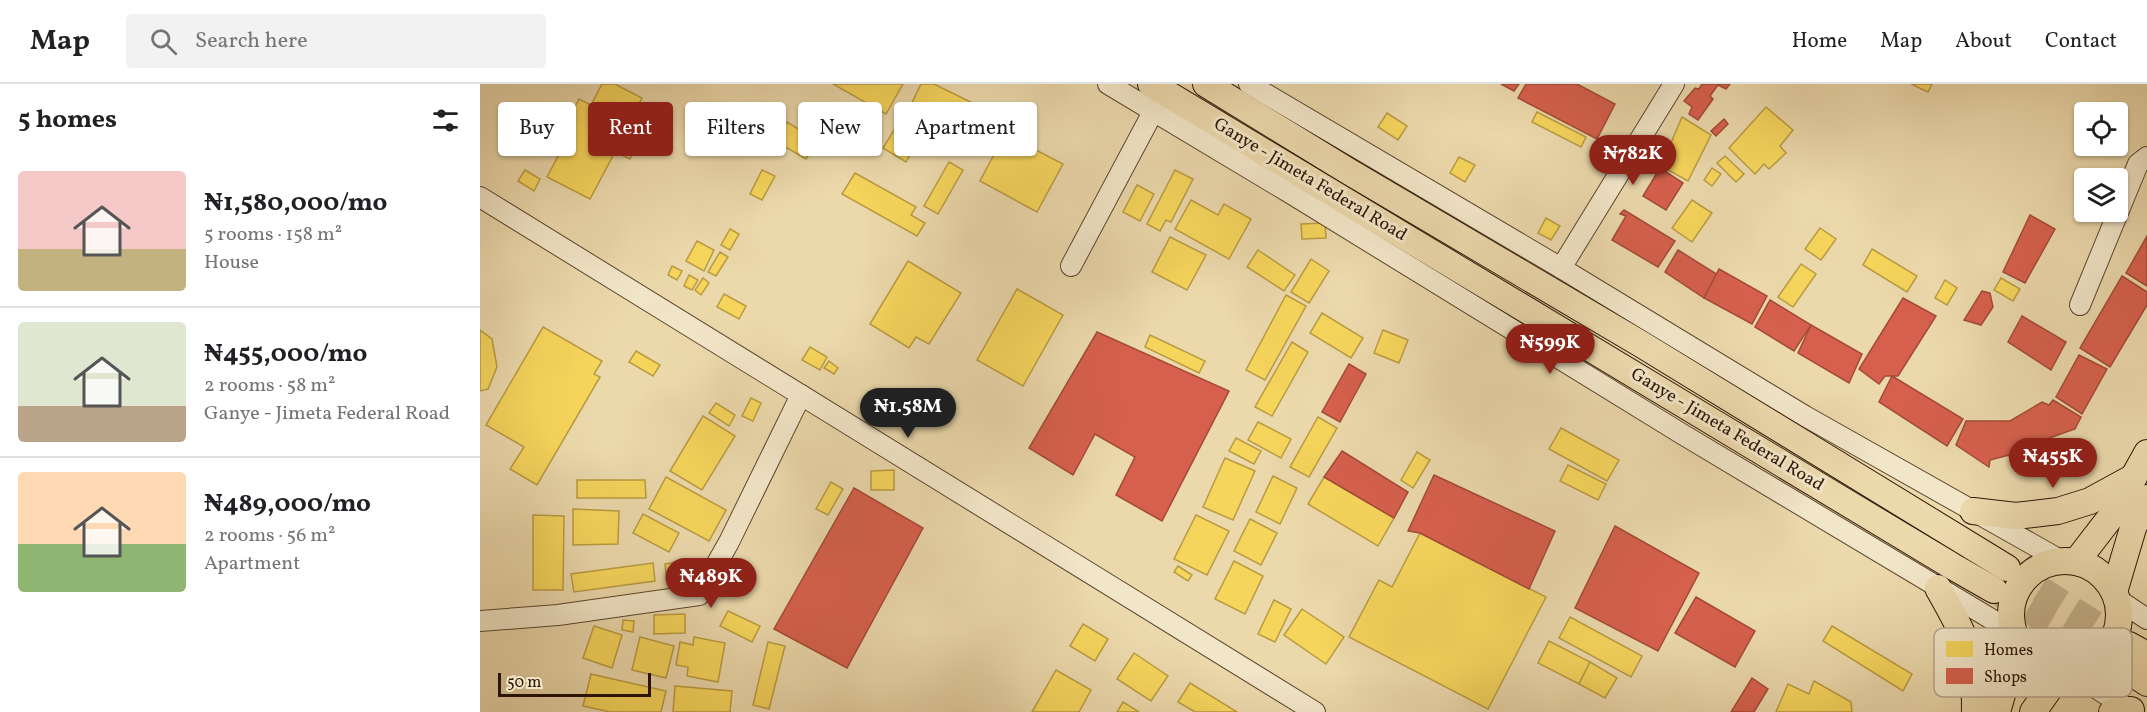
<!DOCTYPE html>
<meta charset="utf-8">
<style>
:root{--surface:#fff;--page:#f2f2f2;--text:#202124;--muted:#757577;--line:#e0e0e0;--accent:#8f2418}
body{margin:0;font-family:Vollkorn,serif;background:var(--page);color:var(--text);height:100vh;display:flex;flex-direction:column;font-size:22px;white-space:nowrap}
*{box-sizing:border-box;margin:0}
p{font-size:20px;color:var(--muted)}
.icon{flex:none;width:33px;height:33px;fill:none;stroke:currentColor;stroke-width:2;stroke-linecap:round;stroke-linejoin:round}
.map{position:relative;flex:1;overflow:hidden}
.side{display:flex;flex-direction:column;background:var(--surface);width:480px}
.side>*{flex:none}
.top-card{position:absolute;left:18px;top:18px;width:570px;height:54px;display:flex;gap:12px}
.buttons{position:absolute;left:1594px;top:18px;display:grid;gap:12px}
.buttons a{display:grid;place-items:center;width:54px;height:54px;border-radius:6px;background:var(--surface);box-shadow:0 2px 4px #0004;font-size:30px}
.scale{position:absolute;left:18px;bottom:15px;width:153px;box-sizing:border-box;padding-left:6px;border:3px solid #2c1505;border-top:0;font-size:16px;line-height:21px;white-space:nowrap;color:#2c1505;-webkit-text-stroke:4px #f2e6c8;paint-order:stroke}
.price{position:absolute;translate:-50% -51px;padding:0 14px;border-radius:21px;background:var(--accent);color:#fff;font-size:20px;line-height:39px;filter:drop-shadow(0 2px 3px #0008)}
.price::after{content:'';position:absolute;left:50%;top:36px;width:18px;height:14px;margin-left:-9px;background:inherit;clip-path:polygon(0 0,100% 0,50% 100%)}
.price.selected{background:#222;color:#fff}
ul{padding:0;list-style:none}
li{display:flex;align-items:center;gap:18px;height:150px;padding:0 18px}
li+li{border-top:2px solid var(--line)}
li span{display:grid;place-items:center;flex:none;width:168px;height:120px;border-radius:6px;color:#555}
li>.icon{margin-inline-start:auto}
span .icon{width:72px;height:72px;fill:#fffc;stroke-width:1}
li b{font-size:26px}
h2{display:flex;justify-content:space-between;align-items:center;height:72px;padding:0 18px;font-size:26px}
.tag{padding:0 21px;border-radius:6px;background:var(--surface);box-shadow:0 2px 4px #0004;font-size:21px;line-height:54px}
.tag.selected{background:var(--accent);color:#fff}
header{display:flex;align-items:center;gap:36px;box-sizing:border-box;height:84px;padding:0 30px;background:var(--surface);border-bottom:2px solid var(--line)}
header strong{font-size:28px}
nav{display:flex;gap:33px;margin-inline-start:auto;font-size:21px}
.search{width:420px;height:54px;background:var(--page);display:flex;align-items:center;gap:15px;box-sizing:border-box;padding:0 21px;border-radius:6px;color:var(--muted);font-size:22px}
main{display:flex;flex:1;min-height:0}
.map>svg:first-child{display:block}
.homes{fill:#f6d55c;stroke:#b99b42;stroke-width:1.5}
.shops{fill:#d6604d;stroke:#a34a37;stroke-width:1.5}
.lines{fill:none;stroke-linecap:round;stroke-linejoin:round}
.major-tunnel{stroke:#c5b18a;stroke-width:26;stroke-dasharray:26 13;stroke-linecap:butt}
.minor-casing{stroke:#5c462e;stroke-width:22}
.major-casing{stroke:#2c1505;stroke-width:28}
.minor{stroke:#f2e6c8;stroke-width:20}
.major{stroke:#ebd8ab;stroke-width:26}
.labels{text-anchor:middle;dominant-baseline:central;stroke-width:6;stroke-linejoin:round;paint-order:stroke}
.street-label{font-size:18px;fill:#2c1505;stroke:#f2e6c8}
.key{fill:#f2e6c8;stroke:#b7a78e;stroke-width:1.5}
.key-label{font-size:16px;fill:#2c1505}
</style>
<header>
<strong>Map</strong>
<div class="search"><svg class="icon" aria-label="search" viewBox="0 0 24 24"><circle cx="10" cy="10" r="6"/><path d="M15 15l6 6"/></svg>Search here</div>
<nav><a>Home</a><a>Map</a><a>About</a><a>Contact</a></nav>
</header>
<main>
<section class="side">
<h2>5 homes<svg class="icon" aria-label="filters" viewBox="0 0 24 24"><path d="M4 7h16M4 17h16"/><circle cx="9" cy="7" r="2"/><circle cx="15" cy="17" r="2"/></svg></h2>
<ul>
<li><span style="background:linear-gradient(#f6c9c9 65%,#c2b280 0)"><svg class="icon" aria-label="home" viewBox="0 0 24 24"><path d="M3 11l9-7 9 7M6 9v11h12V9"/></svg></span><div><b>₦1,580,000/mo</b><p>5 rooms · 158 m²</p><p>House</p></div></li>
<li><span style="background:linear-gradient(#dfe7d0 70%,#b9a48a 0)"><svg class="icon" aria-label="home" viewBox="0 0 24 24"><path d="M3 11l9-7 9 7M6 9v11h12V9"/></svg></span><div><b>₦455,000/mo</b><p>2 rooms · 58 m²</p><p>Ganye - Jimeta Federal Road</p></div></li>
<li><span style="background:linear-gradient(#ffd9b3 60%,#8fb573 0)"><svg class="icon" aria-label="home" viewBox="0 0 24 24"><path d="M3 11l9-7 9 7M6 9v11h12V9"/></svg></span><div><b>₦489,000/mo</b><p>2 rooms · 56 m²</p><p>Apartment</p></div></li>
</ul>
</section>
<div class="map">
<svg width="1667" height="628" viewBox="0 0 1667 628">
<rect width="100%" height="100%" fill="#ebd8ab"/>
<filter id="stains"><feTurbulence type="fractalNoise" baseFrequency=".00333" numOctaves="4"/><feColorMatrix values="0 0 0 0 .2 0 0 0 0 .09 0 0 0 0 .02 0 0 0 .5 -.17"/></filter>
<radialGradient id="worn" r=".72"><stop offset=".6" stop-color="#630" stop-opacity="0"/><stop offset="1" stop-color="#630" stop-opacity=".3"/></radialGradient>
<g class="homes">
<path d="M122,0H135L162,14L148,41L163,49L150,75L135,68L110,115L67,93L84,61L77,57L99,15L111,21Z"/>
<path d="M353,0H423L406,30Z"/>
<path d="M441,0H454L503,24L489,52L430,23Z"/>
<path d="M1431,0H1452L1448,8Z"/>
<path d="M1286,23L1313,46L1300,62L1306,69L1289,85L1284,80L1275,90L1249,64Z"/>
<path d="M1057,28L1106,53L1101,63L1052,38Z"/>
<path d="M907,29L927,42L918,56L898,43Z"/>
<path d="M423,31L445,45L426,78L403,64Z"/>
<path d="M1202,33L1231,51L1208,97L1181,82Z"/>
<path d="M307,38L338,57L326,75L295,57Z"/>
<path d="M525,50L583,80L557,128L500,97Z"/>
<path d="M1245,72L1264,90L1256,98L1237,79Z"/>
<path d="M979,73L995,81L985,98L970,89Z"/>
<path d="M469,78L483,86L458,130L444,122Z"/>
<path d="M1232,84L1241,90L1232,102L1224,96Z"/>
<path d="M45,86L60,95L54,107L38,97Z"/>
<path d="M282,86L295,92L282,116L270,110Z"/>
<path d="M695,86L713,95L691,138L686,136L680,147L667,140Z"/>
<path d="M375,89L436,123L431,131L445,139L437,152L362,110Z"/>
<path d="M657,101L674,110L660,137L643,128Z"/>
<path d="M711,116L738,131L744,120L771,135L749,175L695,145Z"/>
<path d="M1212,116L1232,129L1212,158L1192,144Z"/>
<path d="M1066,134L1080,142L1071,156L1058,149Z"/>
<path d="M845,139L846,154L822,155L821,140Z"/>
<path d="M1340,144L1356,155L1341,176L1325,165Z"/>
<path d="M250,145L259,150L250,166L241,161Z"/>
<path d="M690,153L726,171L707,206L672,188Z"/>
<path d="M217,157L234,166L224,187L206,177Z"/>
<path d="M1392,165L1437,192L1427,208L1383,181Z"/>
<path d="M778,166L815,191L804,207L767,183Z"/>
<path d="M240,168L248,173L236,192L228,188Z"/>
<path d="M831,175L849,187L829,219L811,208Z"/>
<path d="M428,177L481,209L449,260L436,253L429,264L390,240Z"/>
<path d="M1321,180L1336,190L1313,223L1298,213Z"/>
<path d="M192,182L202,187L197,196L188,191Z"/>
<path d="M209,191L218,196L212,206L204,202Z"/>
<path d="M223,194L229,199L221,211L215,206Z"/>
<path d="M1521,194L1540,205L1533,217L1514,206Z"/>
<path d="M1465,196L1477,204L1467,221L1455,214Z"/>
<path d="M537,205L583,231L543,302L497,276Z"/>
<path d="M244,210L266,222L259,235L237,223Z"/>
<path d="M806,211L826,222L785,296L766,286Z"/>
<path d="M842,229L883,254L871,274L830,249Z"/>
<path d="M63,243L122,277L114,290L120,293L57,401L30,385L44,363L6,341Z"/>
<path d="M0,246L12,255L17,283L8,305L0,307Z"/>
<path d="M903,246L928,256L919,279L894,269Z"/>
<path d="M670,251L725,277L719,289L665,263Z"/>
<path d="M812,258L828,268L792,332L775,323Z"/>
<path d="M330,263L347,273L340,286L322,276Z"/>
<path d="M156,267L180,281L173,292L149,278Z"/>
<path d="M349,277L358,284L354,290L344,284Z"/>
<path d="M430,308L455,322L447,335L422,322Z"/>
<path d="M271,314L281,319L273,337L262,332Z"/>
<path d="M236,319L255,331L249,342L229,329Z"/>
<path d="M223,332L255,352L222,406L190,387Z"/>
<path d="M838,333L857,344L829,393L810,383Z"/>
<path d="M778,338L811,355L801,374L768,356Z"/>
<path d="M1081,344L1139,376L1127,397L1069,365Z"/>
<path d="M756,354L781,367L774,380L749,367Z"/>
<path d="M937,368L950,376L933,404L921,396Z"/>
<path d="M745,374L775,387L753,436L723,423Z"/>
<path d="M1088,381L1126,400L1118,416L1080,397Z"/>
<path d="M414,386V406H391V387Z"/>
<path d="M793,392L817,404L800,440L776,428Z"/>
<path d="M186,393L246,426L229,457L169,425Z"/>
<path d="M844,393L914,434L898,462L828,420Z"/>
<path d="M97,396H165L166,414H97Z"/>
<path d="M351,398L363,405L348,431L336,425Z"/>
<path d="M93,425L139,427L138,460L93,461Z"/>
<path d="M163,430L199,449L189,468L153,449Z"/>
<path d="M53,431L84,432L83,506H53Z"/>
<path d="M716,431L749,447L727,491L694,475Z"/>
<path d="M770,435L797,449L781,481L754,467Z"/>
<path d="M940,449L1066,513L1008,625L869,553L899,496L912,503Z"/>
<path d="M754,477L783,492L765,530L735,515Z"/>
<path d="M200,478L203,497L187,498L185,480Z"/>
<path d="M173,479L175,497L94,508L91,490Z"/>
<path d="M698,482L712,491L708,497L694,488Z"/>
<path d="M794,516L811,525L795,558L778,550Z"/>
<path d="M822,525L864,553L846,580L804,551Z"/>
<path d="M248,527L280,542L272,558L240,542Z"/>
<path d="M205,530V549L174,550V531Z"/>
<path d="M1090,533L1162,572L1151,593L1079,554Z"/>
<path d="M143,536L154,537L153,548L142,546Z"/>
<path d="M603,540L628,555L615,577L590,562Z"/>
<path d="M114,542L142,551L132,584L103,574Z"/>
<path d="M1352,542L1432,590L1423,607L1343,557Z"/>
<path d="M160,553L194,562L186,594L152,586Z"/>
<path d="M214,553L245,559L238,598L207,592L208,583L196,581L200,558L213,561Z"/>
<path d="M1069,557L1110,578L1099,600L1058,579Z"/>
<path d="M288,558L305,562L289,625L273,621Z"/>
<path d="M654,569L688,592L671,617L637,595Z"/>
<path d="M1110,578L1137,594L1125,614L1099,600Z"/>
<path d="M576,586L611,606L599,628H552Z"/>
<path d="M111,590L186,607L181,628H130L103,622Z"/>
<path d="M1334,597L1371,618L1372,628H1296L1308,600L1329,610Z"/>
<path d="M710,599L757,628H715L698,618Z"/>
<path d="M195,602L252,607L250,628H193Z"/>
<path d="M643,618L659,628H637Z"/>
</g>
<g class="shops">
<path d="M1021,0H1039L1034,7Z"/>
<path d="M1046,0H1097L1135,20L1117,55L1038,14Z"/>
<path d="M1222,0H1250L1246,5L1238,1L1230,12L1233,15L1218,36L1209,30L1212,23L1204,17L1215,4L1219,5Z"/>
<path d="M1244,35L1248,40L1236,52L1231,47Z"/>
<path d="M1180,84L1203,99L1186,126L1163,112Z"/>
<path d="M1144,126L1195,157L1178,183L1132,156L1146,132L1140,130Z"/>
<path d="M1550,131L1575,145L1545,199L1523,188Z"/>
<path d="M1667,152V202L1646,189Z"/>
<path d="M1198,166L1238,191L1224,214L1185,188Z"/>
<path d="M1239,185L1287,212L1272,240L1224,214Z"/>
<path d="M1642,192L1667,208V221L1630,283L1600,264Z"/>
<path d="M1502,207L1510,209L1513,223L1501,241L1484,236Z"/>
<path d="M1423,214L1456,232L1418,292H1405L1399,300L1379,285Z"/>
<path d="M1290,216L1331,241L1314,267L1275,243Z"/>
<path d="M1542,232L1586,258L1571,286L1528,258Z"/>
<path d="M1331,241L1382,270L1369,299L1318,269Z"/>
<path d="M617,248L749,307L682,437L636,411L655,373L615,350L593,391L549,364Z"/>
<path d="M1599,271L1627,285L1602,330L1576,313Z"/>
<path d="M869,280L886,290L860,338L842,328Z"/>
<path d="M1412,292L1483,335L1467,362L1399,318Z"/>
<path d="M1573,316L1601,333L1595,345L1561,357L1563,365L1530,375L1529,371L1510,376L1509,383L1476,361L1486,337H1530L1562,318L1569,321Z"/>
<path d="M862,367L928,408L914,434L844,393Z"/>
<path d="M954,391L1075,447L1049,505L940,449L928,447Z"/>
<path d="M374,404L443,444L367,584L294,545Z"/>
<path d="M1135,442L1219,489L1178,567L1095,524Z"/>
<path d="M1216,513L1275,547L1255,583L1195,549Z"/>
<path d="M1272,594L1288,605L1274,628H1251Z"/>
</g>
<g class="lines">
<g class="major-tunnel">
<path d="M1527,484L1649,561"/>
<path d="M1514,506L1639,580"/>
</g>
<defs>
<g id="minor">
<path d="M628,0L810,109L1202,350L1533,548"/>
<path d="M769,0L1081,184L1325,332L1582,477"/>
<path d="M0,113L835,628"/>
<path d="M591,182L673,28"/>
<path d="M1081,184L1194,0"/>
<path d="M1600,221L1658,80L1667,73"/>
<path d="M1637,515L1667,535"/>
<path d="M0,537L78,531L219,511L249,458L321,311"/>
<path d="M1588,586L1653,628"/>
</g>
<g id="major">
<path d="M671,0L1472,482L1514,506"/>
<path d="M726,0L868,87L1161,260L1527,484"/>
<path d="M1493,427L1536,432L1578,427L1610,417L1654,393"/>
<circle cx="1585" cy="531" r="54"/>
<path d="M1596,478L1633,430L1667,369"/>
<path d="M1458,504C1467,520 1477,537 1484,554C1494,577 1495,603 1495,628"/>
<path d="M1634,508L1653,444L1667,414"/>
<path d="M1649,561L1667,571"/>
<path d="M1639,580L1667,599"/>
<path d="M1517,628L1528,590L1542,564"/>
<path d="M1553,628L1583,585"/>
<path d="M1632,628L1651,626"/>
</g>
</defs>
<use href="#minor" class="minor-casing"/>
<use href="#major" class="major-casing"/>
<use href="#minor" class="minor"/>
<use href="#major" class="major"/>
</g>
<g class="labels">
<g class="street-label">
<text transform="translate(830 96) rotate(31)">Ganye - Jimeta Federal Road</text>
<text transform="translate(1247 346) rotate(31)">Ganye - Jimeta Federal Road</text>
</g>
</g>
<rect x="1454" y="544" width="198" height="69" rx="9" class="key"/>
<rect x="1466" y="557" width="27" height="16" fill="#f6d55c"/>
<rect x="1466" y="584" width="27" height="16" fill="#d6604d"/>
<g class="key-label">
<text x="1504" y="571">Homes</text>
<text x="1504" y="598">Shops</text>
</g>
<rect width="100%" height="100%" filter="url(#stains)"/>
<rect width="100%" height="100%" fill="url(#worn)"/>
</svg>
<div class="buttons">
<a><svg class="icon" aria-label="locate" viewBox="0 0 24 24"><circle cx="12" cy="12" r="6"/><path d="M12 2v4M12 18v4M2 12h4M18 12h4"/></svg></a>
<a><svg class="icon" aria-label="layers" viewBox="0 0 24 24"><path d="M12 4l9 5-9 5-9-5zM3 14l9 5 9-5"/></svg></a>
</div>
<div class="scale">50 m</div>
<b class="price" style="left:1153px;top:102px">₦782K</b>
<b class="price" style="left:1070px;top:291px">₦599K</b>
<b class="price selected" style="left:428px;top:355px">₦1.58M</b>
<b class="price" style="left:1573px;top:405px">₦455K</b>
<b class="price" style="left:231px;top:525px">₦489K</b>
<div class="top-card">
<a class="tag">Buy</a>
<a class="tag selected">Rent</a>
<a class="tag">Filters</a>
<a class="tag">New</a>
<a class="tag">Apartment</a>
</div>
</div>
</main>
